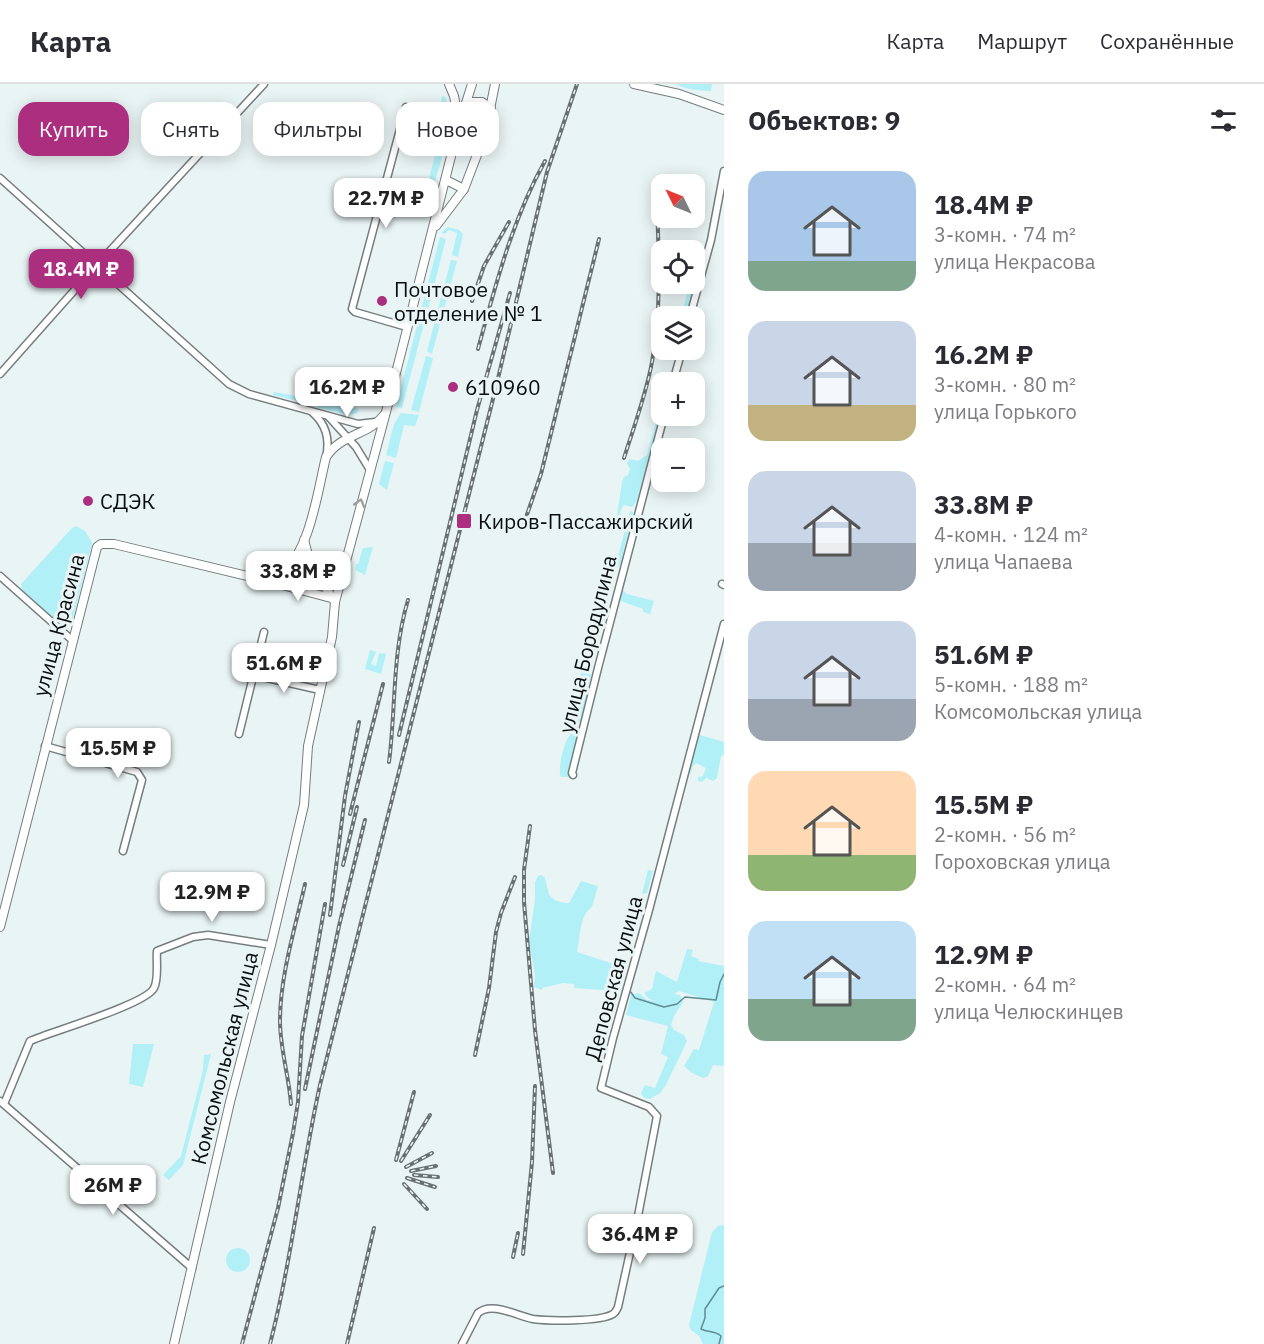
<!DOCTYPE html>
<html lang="ru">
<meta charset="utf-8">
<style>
:root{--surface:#fff;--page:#f7f7f7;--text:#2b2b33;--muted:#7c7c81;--line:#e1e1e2;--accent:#ac2e7e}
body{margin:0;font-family:"IBM Plex Sans",sans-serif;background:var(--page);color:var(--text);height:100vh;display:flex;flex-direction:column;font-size:22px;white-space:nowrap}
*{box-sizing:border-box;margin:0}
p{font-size:20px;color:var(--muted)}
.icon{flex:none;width:33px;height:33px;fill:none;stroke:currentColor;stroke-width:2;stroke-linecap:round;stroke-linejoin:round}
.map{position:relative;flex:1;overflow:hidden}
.side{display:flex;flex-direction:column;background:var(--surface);width:540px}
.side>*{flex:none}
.guide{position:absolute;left:18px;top:18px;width:570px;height:54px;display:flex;gap:12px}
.needle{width:39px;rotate:313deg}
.controls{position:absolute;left:651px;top:90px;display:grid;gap:12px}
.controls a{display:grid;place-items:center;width:54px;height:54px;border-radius:12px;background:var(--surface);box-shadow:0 3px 15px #0003;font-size:30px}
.price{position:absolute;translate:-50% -51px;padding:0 14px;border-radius:12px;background:#fff;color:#222;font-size:20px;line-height:39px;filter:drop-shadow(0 2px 3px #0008)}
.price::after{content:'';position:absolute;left:50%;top:36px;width:18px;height:14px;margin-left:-9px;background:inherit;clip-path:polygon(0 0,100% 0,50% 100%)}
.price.on{background:var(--accent);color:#fff}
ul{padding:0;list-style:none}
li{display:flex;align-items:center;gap:18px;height:150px;padding:0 24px}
li span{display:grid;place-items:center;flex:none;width:168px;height:120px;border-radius:18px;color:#555}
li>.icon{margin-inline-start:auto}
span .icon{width:72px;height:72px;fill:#fffc;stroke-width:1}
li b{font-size:26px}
h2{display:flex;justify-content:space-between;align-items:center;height:72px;padding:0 24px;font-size:26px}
.pill{padding:0 21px;border-radius:18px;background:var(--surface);box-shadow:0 3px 15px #0003;font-size:21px;line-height:54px}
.pill.on{background:var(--accent);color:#fff}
header{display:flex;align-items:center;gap:36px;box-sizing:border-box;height:84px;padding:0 30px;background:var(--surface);border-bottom:2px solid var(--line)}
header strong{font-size:28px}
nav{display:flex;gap:33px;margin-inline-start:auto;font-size:21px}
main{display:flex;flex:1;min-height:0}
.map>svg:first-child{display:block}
.green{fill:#b2f0f7}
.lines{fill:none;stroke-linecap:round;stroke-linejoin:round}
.stream{stroke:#5f8d93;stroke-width:1.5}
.minor-casing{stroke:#757e7f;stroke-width:9}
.major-casing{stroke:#757e7f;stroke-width:10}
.minor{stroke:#fff;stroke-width:6}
.major{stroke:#fff;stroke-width:8}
.rail-casing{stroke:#697070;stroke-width:4}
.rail{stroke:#e9f4f5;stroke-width:1.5;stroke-dasharray:4.5;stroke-linecap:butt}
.oneway{stroke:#9d9f9f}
.poi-dot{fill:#ac2e7e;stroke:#e9f4f5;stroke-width:2}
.labels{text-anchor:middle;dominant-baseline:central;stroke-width:6;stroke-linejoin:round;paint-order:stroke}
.poi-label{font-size:21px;fill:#0a0e0e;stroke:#e9f4f5;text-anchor:start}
.street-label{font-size:21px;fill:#0a0e0e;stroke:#e9f4f5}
</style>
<header>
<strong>Карта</strong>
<nav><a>Карта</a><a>Маршрут</a><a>Сохранённые</a></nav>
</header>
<main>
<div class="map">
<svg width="724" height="1260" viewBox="0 0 724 1260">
<rect width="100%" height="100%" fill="#e9f4f5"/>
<g class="green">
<path d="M675,0H712L711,7C698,7 686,5 675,0Z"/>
<path d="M445,12C456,42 441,73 434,102L428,99L444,36L441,13Z"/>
<path d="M448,143L459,146L463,150L458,173L452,171L457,149L449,146L445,150L441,149Z"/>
<path d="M440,153L446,155L402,324L396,323Z"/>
<path d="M697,171L698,188L687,232H681L690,200H694L695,181Z"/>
<path d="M451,176L457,177L432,270L427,267Z"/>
<path d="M426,272L433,274L419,328L411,326Z"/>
<path d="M366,288L371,289L364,320L359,319Z"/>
<path d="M274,308L311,315V320L273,311Z"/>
<path d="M318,316L359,325L357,329L347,331L316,323Z"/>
<path d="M661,318V327L637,417L632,423L624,421L622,423L619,433L617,431L622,398L624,393L628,391L630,385L627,379L629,375L638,377L647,371Z"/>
<path d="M401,329L419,331L415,342L404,341L396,374L386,371L394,340Z"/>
<path d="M385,377L394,379L387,406L379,400Z"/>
<path d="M630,427L633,428V430L620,481L617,484L611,482L610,479L616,480Z"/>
<path d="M76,442L85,447L92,459L73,534L65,539H60L22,508L21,500L72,444Z"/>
<path d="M373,463L365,491L355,486L356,480H358L363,464Z"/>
<path d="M622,506L627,510L654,517L650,530L643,528V525L621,517L620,513Z"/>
<path d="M370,566L376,568L371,580L376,582L379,569L386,570L381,590L365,585Z"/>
<path d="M584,585L590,586L591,592L586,605L589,608L582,637L576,639L572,636C572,619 574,598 584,585Z"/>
<path d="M571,650H574L577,653L574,678L569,693H561C557,685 564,656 571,650Z"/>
<path d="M700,651L724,658V670L721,672L717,694L713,697L706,694L702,698L698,697V693L703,692L706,684L696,679L692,683L691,690L688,686L695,657Z"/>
<path d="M648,786L653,787L647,809L642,810Z"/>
<path d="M541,791L545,794L549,811C555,817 560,819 569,819L581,797L598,802L592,823C580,830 580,854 577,868L611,879L613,881L609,888L620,902L618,907L574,904V900L563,899L542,904V906L534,903L535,891L529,857L535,816V798L538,792Z"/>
<path d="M687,865L693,866L691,872L699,875L698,877L724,882V982L713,981L708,992L703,994L692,989L684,982L694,965L699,966L714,918L679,907L674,910L680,911L683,918L674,932L671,941L674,946L684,951L687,957L666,1001L660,1009L650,1015L644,1014L641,1009L645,1001L655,1004L668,973L661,970L668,942L626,931L631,911L639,909L647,916L657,917L649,915L644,909L652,905L656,887L677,898Z"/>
<path d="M133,960H154L143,1003L129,1000Z"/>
<path d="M211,970L183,1081L169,1096L163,1091L181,1072L203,986L204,971Z"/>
<path d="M724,1141V1260H703L699,1252L691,1246L689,1241L712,1148L718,1142Z"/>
<circle cx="238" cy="1176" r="12"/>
</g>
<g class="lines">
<g class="stream">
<path d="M630,907L635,914L664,923L677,920L685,913L716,916L720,898L724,890"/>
<path d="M719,1260L721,1252C714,1246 708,1249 701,1245L705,1234V1225L719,1204L724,1202"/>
</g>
<defs>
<g id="minor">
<path d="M406,23L352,225L355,228L407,243"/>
<path d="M0,94L229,300L249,310L358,340L375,338"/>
<path d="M690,232L711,156L724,87"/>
<path d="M0,290L96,182L264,0"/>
<path d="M673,298L682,266"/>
<path d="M312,328C326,340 330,356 326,373"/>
<path d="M328,332L356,363L370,386"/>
<path d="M0,492L72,556"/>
<path d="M722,500L724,501"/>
<path d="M253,591L320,606"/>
<path d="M239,650L264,548"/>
<path d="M45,662L137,688L142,696L123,767"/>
<path d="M573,691L572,689L598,584L664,332"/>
<path d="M0,1017L192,1184"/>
<path d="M4,1020L30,957C50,948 147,920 154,904C159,895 156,877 157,867L193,853L208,851L271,861"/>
<path d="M462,1260L478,1229C492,1217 517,1232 533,1235C548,1237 600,1238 613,1230C616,1228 616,1227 618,1223L638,1132L657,1032L649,1023L601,1004L613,954L649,826L724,540"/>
</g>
<g id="major">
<path d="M449,0L454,12L459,39"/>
<path d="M634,0L679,10L724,26"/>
<path d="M467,18H482L491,24"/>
<path d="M459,44C466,53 474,54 485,50"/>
<path d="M446,96L464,105"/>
<path d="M436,142L464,105L485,50L495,0"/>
<path d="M304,456L311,482L335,518"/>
<path d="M260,494C268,493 275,493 282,488C310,469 318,405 326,373C342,349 368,352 384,331"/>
<path d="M282,501L331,514"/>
<path d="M0,843L97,463L101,460H114L272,498C295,499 329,494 345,476"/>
<path d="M174,1260L230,1018L271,861L304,721L308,662L332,553L335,518L386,328L459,41L472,0"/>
</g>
</defs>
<use href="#minor" class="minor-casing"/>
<use href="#major" class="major-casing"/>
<use href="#minor" class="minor"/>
<use href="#major" class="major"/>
<defs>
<g id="rail">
<path d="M472,217L484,182L509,138"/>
<path d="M478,265C496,200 512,136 545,77"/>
<path d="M624,374C634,342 646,311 652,278C663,217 658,156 656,95"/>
<path d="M522,445L541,390L599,155"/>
<path d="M399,651L477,326L510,209"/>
<path d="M389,678C396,624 392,569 408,516"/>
<path d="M350,730L383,600"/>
<path d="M530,742L524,786V818L535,946L553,1089"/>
<path d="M343,781L357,723"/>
<path d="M330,831L345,712L359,638"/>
<path d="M475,971L489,904L496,848L501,829L515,793"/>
<path d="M305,1005L339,842L365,736"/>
<path d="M291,1020C289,992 280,965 280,937C280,892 295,845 305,800"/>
<path d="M396,1076L414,1008"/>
<path d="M401,1077L430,1031"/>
<path d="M406,1083L432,1069"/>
<path d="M411,1087L436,1082"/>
<path d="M414,1091L438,1093"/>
<path d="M407,1094L435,1103"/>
<path d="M404,1100L427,1125"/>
<path d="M523,1170L532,1078L535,1002"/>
<path d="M513,1173L518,1149"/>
<path d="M242,1260L278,1124L293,1049L298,1018L302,952L325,820"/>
<path d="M270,1260C292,1175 301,1087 320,1001L495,307L547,88L577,0"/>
<path d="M347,1260L374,1144"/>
</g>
</defs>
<use href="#rail" class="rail-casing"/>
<use href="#rail" class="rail"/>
</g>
<defs><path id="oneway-chevron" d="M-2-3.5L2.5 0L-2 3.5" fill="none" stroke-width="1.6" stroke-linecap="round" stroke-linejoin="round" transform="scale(1.5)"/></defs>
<use class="oneway" href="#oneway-chevron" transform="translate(360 419) rotate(-74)"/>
<g class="poi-dot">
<circle cx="382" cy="217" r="6"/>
<circle cx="453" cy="303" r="6"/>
<circle cx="88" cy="417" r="6"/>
<rect x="456" y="429" width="16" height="16" rx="3"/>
</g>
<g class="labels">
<g class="poi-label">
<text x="394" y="205">Почтовое<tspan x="394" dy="24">отделение № 1</tspan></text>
<text x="465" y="303">610960</text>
<text x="100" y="417">СДЭК</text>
<text x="478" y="437">Киров-Пассажирский</text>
</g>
<g class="street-label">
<text transform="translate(58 541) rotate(-75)">улица Красина</text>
<text transform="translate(587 560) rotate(-76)">улица Бородулина</text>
<text transform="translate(613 894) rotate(-75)">Деповская улица</text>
<text transform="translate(224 974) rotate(-76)">Комсомольская улица</text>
</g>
</g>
</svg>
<div class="controls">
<a><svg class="needle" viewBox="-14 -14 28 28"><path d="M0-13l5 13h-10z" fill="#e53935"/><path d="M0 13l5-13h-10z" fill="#7c7c81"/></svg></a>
<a><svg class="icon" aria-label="locate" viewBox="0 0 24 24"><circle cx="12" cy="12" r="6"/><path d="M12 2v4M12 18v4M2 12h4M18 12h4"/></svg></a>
<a><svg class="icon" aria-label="layers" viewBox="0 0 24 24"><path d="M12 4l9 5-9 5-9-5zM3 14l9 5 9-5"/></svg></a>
<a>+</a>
<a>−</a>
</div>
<b class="price" style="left:386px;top:145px">22.7M ₽</b>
<b class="price on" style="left:81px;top:216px">18.4M ₽</b>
<b class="price" style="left:347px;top:334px">16.2M ₽</b>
<b class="price" style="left:298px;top:518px">33.8M ₽</b>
<b class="price" style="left:284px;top:610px">51.6M ₽</b>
<b class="price" style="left:118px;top:695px">15.5M ₽</b>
<b class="price" style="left:212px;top:839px">12.9M ₽</b>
<b class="price" style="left:113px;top:1132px">26M ₽</b>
<b class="price" style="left:640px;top:1181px">36.4M ₽</b>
<div class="guide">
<a class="pill on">Купить</a>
<a class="pill">Снять</a>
<a class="pill">Фильтры</a>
<a class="pill">Новое</a>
</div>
</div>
<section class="side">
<h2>Объектов: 9<svg class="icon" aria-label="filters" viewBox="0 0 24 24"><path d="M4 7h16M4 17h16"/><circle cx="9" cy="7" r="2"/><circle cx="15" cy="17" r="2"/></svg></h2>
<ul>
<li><span style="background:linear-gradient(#a9c7e8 75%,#7fa58c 0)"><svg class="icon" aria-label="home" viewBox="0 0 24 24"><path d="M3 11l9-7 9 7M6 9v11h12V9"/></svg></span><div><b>18.4M ₽</b><p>3-комн. · 74 m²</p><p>улица Некрасова</p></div></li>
<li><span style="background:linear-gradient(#c9d6e8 70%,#c2b280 0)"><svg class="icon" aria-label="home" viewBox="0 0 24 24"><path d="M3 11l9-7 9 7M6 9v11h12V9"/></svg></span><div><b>16.2M ₽</b><p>3-комн. · 80 m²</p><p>улица Горького</p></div></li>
<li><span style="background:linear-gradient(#c9d6e8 60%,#9aa5b1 0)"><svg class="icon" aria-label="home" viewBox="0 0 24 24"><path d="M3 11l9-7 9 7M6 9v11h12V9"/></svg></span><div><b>33.8M ₽</b><p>4-комн. · 124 m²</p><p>улица Чапаева</p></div></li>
<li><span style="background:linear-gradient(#c9d6e8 65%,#9aa5b1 0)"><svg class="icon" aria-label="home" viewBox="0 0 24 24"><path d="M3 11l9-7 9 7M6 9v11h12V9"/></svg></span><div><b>51.6M ₽</b><p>5-комн. · 188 m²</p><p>Комсомольская улица</p></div></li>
<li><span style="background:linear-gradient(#ffd9b3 70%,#8fb573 0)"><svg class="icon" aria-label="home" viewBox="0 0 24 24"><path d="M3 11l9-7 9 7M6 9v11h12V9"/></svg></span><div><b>15.5M ₽</b><p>2-комн. · 56 m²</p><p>Гороховская улица</p></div></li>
<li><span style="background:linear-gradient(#bfe0f5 65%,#7fa58c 0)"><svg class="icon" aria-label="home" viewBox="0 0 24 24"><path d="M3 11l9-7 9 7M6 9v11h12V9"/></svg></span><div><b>12.9M ₽</b><p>2-комн. · 64 m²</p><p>улица Челюскинцев</p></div></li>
</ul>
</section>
</main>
